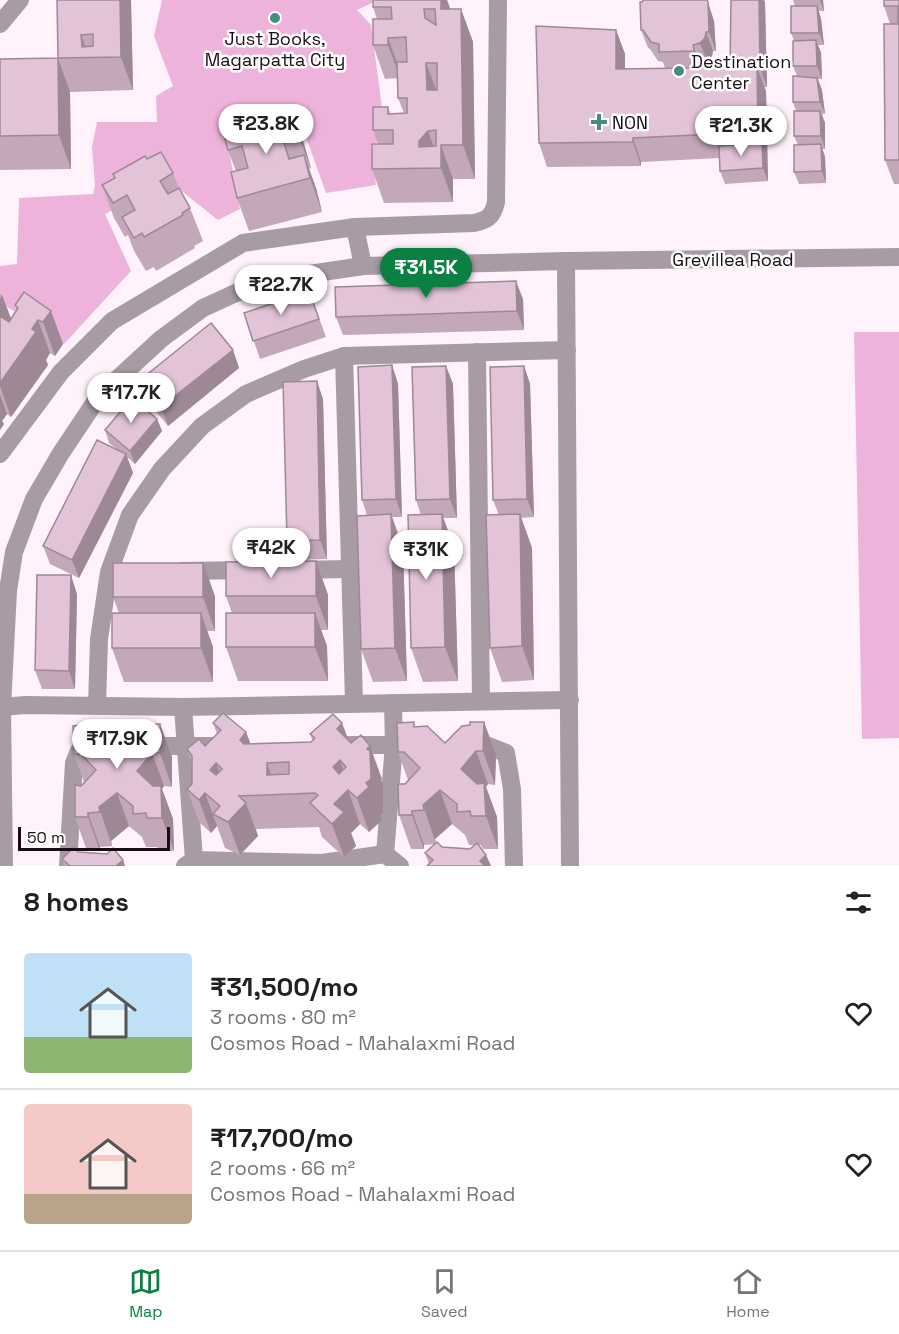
<!DOCTYPE html>
<meta charset="utf-8">
<style>
:root{--surface:#fff;--page:#f6f6f6;--text:#202124;--muted:#757577;--line:#e0e0e0;--accent:#0b8043}
body{margin:0;font-family:"Space Grotesk",sans-serif;background:var(--page);color:var(--text);height:100vh;display:flex;flex-direction:column;font-size:22px;white-space:nowrap}
*{box-sizing:border-box;margin:0}
p{font-size:20px;color:var(--muted)}
.icon{flex:none;width:33px;height:33px;fill:none;stroke:currentColor;stroke-width:2;stroke-linecap:round;stroke-linejoin:round}
.map{position:relative;height:866px;overflow:hidden}
.sheet{display:flex;flex-direction:column;background:var(--surface);flex:1}
.sheet>*{flex:none}
.scale{position:absolute;left:18px;bottom:15px;width:152px;box-sizing:border-box;padding-left:6px;border:3px solid #180d14;border-top:0;font-size:16px;line-height:21px;white-space:nowrap;color:#180d14;-webkit-text-stroke:4px #fff;paint-order:stroke}
.price{position:absolute;translate:-50% -51px;padding:0 14px;border-radius:21px;background:#fff;color:#222;font-size:20px;line-height:39px;filter:drop-shadow(0 2px 3px #0008)}
.price::after{content:'';position:absolute;left:50%;top:36px;width:18px;height:14px;margin-left:-9px;background:inherit;clip-path:polygon(0 0,100% 0,50% 100%)}
.price.on{background:var(--accent);color:#fff}
ul{padding:0;list-style:none}
li{display:flex;align-items:center;gap:18px;height:150px;padding:0 24px}
li+li{border-top:2px solid var(--line)}
li span{display:grid;place-items:center;flex:none;width:168px;height:120px;border-radius:6px;color:#555}
li>.icon{margin-inline-start:auto}
span .icon{width:72px;height:72px;fill:#fffc;stroke-width:1}
li b{font-size:26px}
h2{display:flex;justify-content:space-between;align-items:center;height:72px;padding:0 24px;font-size:26px}
.tabs{display:flex;justify-content:space-around;align-items:center;height:84px;border-top:2px solid var(--line);background:var(--surface);font-size:16px;color:var(--muted)}
.tabs a{display:grid;justify-items:center;gap:3px}
.tabs .on{color:var(--accent)}
.map>svg:first-child{display:block}
.green{fill:#eeb3da}
.lines{fill:none;stroke-linecap:round;stroke-linejoin:round}
.minor{stroke:#a99ba4;stroke-width:18}
.wall{fill:#c2a8b9;fill-rule:evenodd}
.shaded-wall{fill:#9e8896}
.building{fill:#e2c3d7;stroke:#9e8896;stroke-width:1.5;fill-rule:evenodd}
.poi-dot{fill:#458c87;stroke:#fff;stroke-width:2}
.labels{text-anchor:middle;dominant-baseline:central;stroke-width:5;stroke-linejoin:round;paint-order:stroke}
.poi-label{font-size:18px;fill:#180d14;stroke:#fff;text-anchor:start}
.street-label{font-size:18px;fill:#180d14;stroke:#fff}
</style>
<div class="map">
<svg width="899" height="866" viewBox="0 0 899 866">
<rect width="100%" height="100%" fill="#fff2fa"/>
<g class="green">
<path d="M162,0H378L357,10L371,25L386,138L371,145L376,185L326,193L306,137L230,156L240,209L218,220L169,181L105,214L131,271L64,344L0,302V266L17,264L19,198L93,194L95,185L92,147L97,122H157L156,96L173,86L154,36Z"/>
<path d="M854,332H899V738L862,739Z"/>
</g>
<g class="lines">
<g class="minor">
<path d="M0,24L20,0"/>
<path d="M355,227L363,266"/>
<path d="M566,261L570,866"/>
<path d="M477,352L481,701"/>
<path d="M344,356L354,702"/>
<path d="M0,454L61,372L112,321L243,243L355,227L474,223C488,220 493,216 496,202L498,0"/>
<path d="M293,570L350,569"/>
<path d="M182,571L251,570"/>
<path d="M97,706L99,639L109,572L130,515L162,469L202,426L246,394L304,369L344,356L567,350"/>
<path d="M2,707L25,705L183,707L570,700"/>
<path d="M183,707L194,860"/>
<path d="M470,744H483L506,753L512,789L514,866"/>
<path d="M344,745H422"/>
<path d="M143,746H215"/>
<path d="M385,854L394,745L393,703"/>
<path d="M4,866L2,707L8,591L14,552L34,499L61,453L99,396L161,339L203,308L262,281L363,266L566,261L899,257"/>
<path d="M68,866L74,763L79,751L95,746"/>
<path d="M185,866L194,860L322,863L385,854L400,866"/>
</g>
</g>
<g class="wall">
<path d="M57,0H131L133,90L70,92L71,169L0,170V59L58,58Z"/>
<path d="M447,0L450,9H461L473,42L475,179H453V202L384,203L372,169L378,144L373,130L388,107L390,113H404L398,98V78L385,79L373,45L377,19L373,7Z"/>
<path d="M731,0H764L765,3L767,87H764L766,91L768,181L725,184L720,171L719,158L641,162V166L547,167L539,143L616,30L625,54V69L665,68L663,62L658,61L650,49L648,48L641,30L714,21L716,51H713L712,56L707,61L700,64V67H730Z"/>
<path d="M793,0H823L824,11H819L821,19L824,45H818L821,53L822,79H818L822,90L825,114H822L825,123V149H822L825,157L826,183L799,184L794,172L798,145L794,136L796,111L793,102L797,76L793,66L794,41L791,33L795,6Z"/>
<path d="M899,0V184H894L885,160L890,24L884,6Z"/>
<path d="M292,111L304,144L311,168L309,169L316,188L322,212L249,231L237,198L236,171L228,150Z"/>
<path d="M147,159L173,173L179,188L190,208L203,241L194,246L195,248L156,271L154,267L146,271L134,251L128,235L125,237L114,218L102,185L115,178L113,174Z"/>
<path d="M309,291L326,337L260,359L244,313Z"/>
<path d="M0,294L2,295L11,319L17,310L15,305L51,311L63,344L55,356L50,353L46,360L48,365L11,417L7,414L2,421L4,424L0,430Z"/>
<path d="M523,299L524,330L343,335L336,317Z"/>
<path d="M233,350L239,368L168,426L146,399L140,380Z"/>
<path d="M392,365L398,384L402,517H392L403,548L407,681L373,682L361,649L367,515L362,500Z"/>
<path d="M446,366L453,384L457,518H443L454,547L458,681L423,682L411,648L421,515L416,500Z"/>
<path d="M524,366L530,384L534,517L521,518L532,548L534,680L502,682L490,648L499,515L493,500Z"/>
<path d="M323,399L327,559L293,560L287,541Z"/>
<path d="M157,419L162,431L135,464L127,457L133,473L79,578L50,564L43,546L119,451L109,443L105,430Z"/>
<path d="M316,561L328,595V630H321L327,646L328,681H238L226,647L232,613L226,596Z"/>
<path d="M77,594L75,689H42L35,670Z"/>
<path d="M215,596V631H207L213,647V682H124L112,648L119,613L113,597Z"/>
<path d="M414,722L415,727L445,743L470,725L484,722L496,755L495,785L488,784L486,787L497,817L498,849H483L481,845H478L486,855L491,866H427L429,864L425,853L436,844L424,845V849H411L399,815L405,784L408,780L398,752ZM452,824L465,835L469,845H474L470,849L442,847L436,843L435,839Z"/>
<path d="M213,723L246,732L250,743L311,742L313,741L310,734L349,741L382,779L381,780L383,785V813L380,815L382,820L369,832L360,824L351,833L356,846L344,857L322,837L319,827L256,829L258,836L240,855L225,848L217,826L211,833L199,822L187,789L192,784V765L187,749L205,746L217,734Z"/>
<path d="M90,724L91,729L121,745L146,727L160,724L172,757V787L164,786L162,789L173,819L174,851H159L157,847H146L142,837L129,826L111,841L112,846L100,847V851H87L75,817L81,786L84,782L74,754Z"/>
<path d="M78,852L123,860L125,866H65L62,859Z"/>
</g>
<g class="shaded-wall">
<path d="M120,0H131L133,90L121,57Z"/>
<path d="M441,0H447L453,17L441,9Z"/>
<path d="M759,0H764L765,3L767,87L760,68Z"/>
<path d="M820,0H823L824,11Z"/>
<path d="M708,2L714,21L716,51L709,32Z"/>
<path d="M817,6L821,19L824,45L819,33Z"/>
<path d="M461,9L473,42L475,179L463,145Z"/>
<path d="M616,30L625,54V93L616,69Z"/>
<path d="M706,32L713,51L712,56L707,61L700,43Z"/>
<path d="M81,35L90,58L82,47Z"/>
<path d="M388,38L400,71V78L388,45Z"/>
<path d="M816,40L821,53L822,79L817,66Z"/>
<path d="M693,45L700,64V69L694,51Z"/>
<path d="M58,58L70,92L71,169L59,135Z"/>
<path d="M426,63L439,97L427,90Z"/>
<path d="M757,67L766,91L768,181L763,168L762,143L758,132Z"/>
<path d="M817,78L822,90L825,114L820,102Z"/>
<path d="M292,111L304,144L311,168L298,135Z"/>
<path d="M820,111L825,123V149L821,136Z"/>
<path d="M428,131L440,164L419,147V141Z"/>
<path d="M633,138L641,162V166L633,142Z"/>
<path d="M821,144L825,157L826,183L822,171Z"/>
<path d="M441,145L453,179V202L441,168Z"/>
<path d="M304,155L316,188L322,212L310,178Z"/>
<path d="M516,281L523,299L524,330L517,311Z"/>
<path d="M2,295L15,329L0,333V299Z"/>
<path d="M51,311L63,344L55,356L43,322Z"/>
<path d="M38,320L50,353L46,360L48,365L11,417L0,386V383Z"/>
<path d="M233,350L239,368L168,426L161,407Z"/>
<path d="M392,365L398,384L402,517L396,499Z"/>
<path d="M446,366L453,384L457,518L450,499Z"/>
<path d="M524,366L530,384L534,517L527,499Z"/>
<path d="M317,381L323,399L327,559L320,540Z"/>
<path d="M0,395L7,414L2,421L4,424L0,430Z"/>
<path d="M157,419L162,431L135,464L130,451Z"/>
<path d="M126,454L133,473L79,578L72,560Z"/>
<path d="M391,514L403,548L407,681L395,648Z"/>
<path d="M442,514L454,547L458,681L445,647Z"/>
<path d="M520,514L532,548L534,680L522,646Z"/>
<path d="M316,561L328,595V630L316,596Z"/>
<path d="M203,563L215,596V631L203,597Z"/>
<path d="M71,575L77,594L75,689L69,671Z"/>
<path d="M201,613L213,647V682L201,648Z"/>
<path d="M315,613L327,646L328,681L315,647Z"/>
<path d="M484,722L496,755L495,785L483,751Z"/>
<path d="M342,723L355,757L337,729Z"/>
<path d="M160,724L172,757V787L160,753Z"/>
<path d="M246,732L259,766L240,740Z"/>
<path d="M370,746L382,779L381,780L383,785V813L380,815L382,820L369,832L357,798L366,783L367,749Z"/>
<path d="M476,751L488,784L486,787L497,817L498,849L486,816L473,803L461,769Z"/>
<path d="M152,753L164,786L162,789L173,819L174,851L162,818L149,805L137,771Z"/>
<path d="M340,760L352,793L348,790L360,824L351,833L356,846L344,857L332,824L334,804L333,767Z"/>
<path d="M216,763L228,797L210,770Z"/>
<path d="M267,763L278,795L267,775Z"/>
<path d="M440,790L452,824L435,839L436,844L423,805Z"/>
<path d="M117,793L129,826L111,841L112,846L99,807Z"/>
<path d="M205,793L217,826L211,833L199,800Z"/>
<path d="M246,803L258,836L240,855L228,822Z"/>
<path d="M412,811L424,845V849L412,815Z"/>
<path d="M88,813L100,847V851L88,817Z"/>
<path d="M486,855L491,866H482L480,861Z"/>
<path d="M123,860L125,866H116Z"/>
</g>
<g class="building">
<path d="M57,0H120L121,57L58,58L59,135L0,136V59L58,58ZM93,34V46L82,47L81,35Z"/>
<path d="M373,0H441V9H461L463,145H441V168L372,169V144H393V130H373V107H388V114L407,113V98H398L397,62H407L406,37L388,38V45H373V19H392L391,7H373ZM424,9H435L436,25L425,18ZM426,63H437V90H427ZM436,130V146L419,147V141L428,131Z"/>
<path d="M643,0H707L708,2L709,32H706L705,38L700,43L693,45L694,51L659,52V44L651,42L643,30H641L640,2H642Z"/>
<path d="M731,0H759L760,68H757V67H730Z"/>
<path d="M884,0H899V160H885L884,24H898V6H884Z"/>
<path d="M791,6H817L819,33H791Z"/>
<path d="M536,26L616,30V69L757,67L758,132L633,138V142L539,143Z"/>
<path d="M816,40L817,66H793V41Z"/>
<path d="M793,76L817,78L820,102H793Z"/>
<path d="M292,111L298,135L283,139L289,159L304,155L310,178L237,198L231,172L248,168L242,146L228,150L222,129Z"/>
<path d="M794,111H820L821,136H794Z"/>
<path d="M762,143L763,168L720,171L719,146Z"/>
<path d="M821,144L822,171L794,172V145Z"/>
<path d="M161,152L173,173L160,181L168,194L179,188L190,208L182,213L183,215L144,237L142,233L134,238L122,217L135,210L127,195L113,203L102,185L115,178L113,174L145,156L147,159Z"/>
<path d="M516,281L517,311L336,317L335,287Z"/>
<path d="M309,291L319,319L253,341L244,313Z"/>
<path d="M24,292L51,311L43,322L38,320L32,329L36,332L0,383V316L9,322L18,308L15,305Z"/>
<path d="M211,323L233,350L161,407L140,380Z"/>
<path d="M392,365L396,499L362,500L358,367Z"/>
<path d="M446,366L450,499L416,500L412,367Z"/>
<path d="M524,366L527,499L493,500L490,367Z"/>
<path d="M317,381L320,540L287,541L283,382Z"/>
<path d="M132,398L157,419L130,451L105,430Z"/>
<path d="M97,440L126,454L72,560L43,546Z"/>
<path d="M391,514L395,648L361,649L357,516Z"/>
<path d="M442,514L445,647L411,648L408,515Z"/>
<path d="M520,514L522,646L490,648L486,515Z"/>
<path d="M316,561V596H226V562Z"/>
<rect x="113" y="563" width="90" height="34"/>
<path d="M37,575H71L69,671L35,670Z"/>
<rect x="112" y="613" width="89" height="35"/>
<rect x="226" y="613" width="89" height="34"/>
<path d="M223,713L246,732L240,740L244,744L311,742L315,738L310,734L333,714L342,723L337,729L351,743L361,735L370,746L367,749L370,751L371,779L366,783L369,787L357,798L348,790L334,804L344,812L332,824L310,803L318,795L315,793L239,796L246,803L228,822L213,814L220,806L205,793L199,800L187,789L192,784V756L187,749L199,739L205,746L221,730L213,723ZM340,760L346,767L339,774L333,767ZM289,762V774L267,775V763ZM216,763L222,769L216,775L210,770Z"/>
<path d="M414,722V727L427,726L445,743L462,726L470,725V722H484L483,751H476L461,769L477,784L484,783L486,816H471L470,811L457,812V804L440,790L423,805L424,810L412,811V815H399L398,784H405L420,768L404,752H398L397,723Z"/>
<path d="M90,724V729L103,728L121,745L138,728L146,727L147,724H160V753H152L137,771L153,786H161L162,818H147L146,813L133,814V806L117,793L99,807L100,812L88,813V817H75V785L81,786L96,770L81,754H74L73,726Z"/>
<path d="M437,842L442,847L470,849L477,843L486,855L480,861L485,866H427L433,860L425,853Z"/>
<path d="M74,847L78,852L107,854L113,848L123,860L116,866H68L69,865L62,859Z"/>
</g>
<g class="poi-dot">
<circle cx="275" cy="18" r="6"/>
<circle cx="679" cy="71" r="6"/>
<path d="M596 113h6v6h6v6h-6v6h-6v-6h-6v-6h6z"/>
</g>
<g class="labels">
<g class="poi-label">
<text x="275" y="38" text-anchor="middle">Just Books,<tspan x="275" dy="21">Magarpatta City</tspan></text>
<text x="691" y="61">Destination<tspan x="691" dy="21">Center</tspan></text>
<text x="612" y="122">NON</text>
</g>
<g class="street-label">
<text x="733" y="259">Grevillea Road</text>
</g>
</g>
</svg>
<div class="scale">50 m</div>
<b class="price" style="left:266px;top:155px">₹23.8K</b>
<b class="price" style="left:741px;top:157px">₹21.3K</b>
<b class="price on" style="left:426px;top:299px">₹31.5K</b>
<b class="price" style="left:281px;top:316px">₹22.7K</b>
<b class="price" style="left:131px;top:424px">₹17.7K</b>
<b class="price" style="left:271px;top:579px">₹42K</b>
<b class="price" style="left:426px;top:581px">₹31K</b>
<b class="price" style="left:117px;top:770px">₹17.9K</b>
</div>
<section class="sheet">
<h2>8 homes<svg class="icon" aria-label="filters" viewBox="0 0 24 24"><path d="M4 7h16M4 17h16"/><circle cx="9" cy="7" r="2"/><circle cx="15" cy="17" r="2"/></svg></h2>
<ul>
<li><span style="background:linear-gradient(#bfe0f5 70%,#8fb573 0)"><svg class="icon" aria-label="home" viewBox="0 0 24 24"><path d="M3 11l9-7 9 7M6 9v11h12V9"/></svg></span><div><b>₹31,500/mo</b><p>3 rooms · 80 m²</p><p>Cosmos Road - Mahalaxmi Road</p></div><svg class="icon" aria-label="heart" viewBox="0 0 24 24"><path d="M12 20l-8-8c-3-5 5-10 8-4 3-6 11-1 8 4z"/></svg></li>
<li><span style="background:linear-gradient(#f6c9c9 75%,#b9a48a 0)"><svg class="icon" aria-label="home" viewBox="0 0 24 24"><path d="M3 11l9-7 9 7M6 9v11h12V9"/></svg></span><div><b>₹17,700/mo</b><p>2 rooms · 66 m²</p><p>Cosmos Road - Mahalaxmi Road</p></div><svg class="icon" aria-label="heart" viewBox="0 0 24 24"><path d="M12 20l-8-8c-3-5 5-10 8-4 3-6 11-1 8 4z"/></svg></li>
</ul>
</section>
<nav class="tabs">
<a class="on"><svg class="icon" aria-label="map" viewBox="0 0 24 24"><path d="M3 6l6-2 6 2 6-2v14l-6 2-6-2-6 2zM9 4v14M15 6v14"/></svg>Map</a>
<a><svg class="icon" aria-label="saved" viewBox="0 0 24 24"><path d="M7 4h10v16l-5-4-5 4z"/></svg>Saved</a>
<a><svg class="icon" aria-label="home" viewBox="0 0 24 24"><path d="M3 11l9-7 9 7M6 9v11h12V9"/></svg>Home</a>
</nav>
